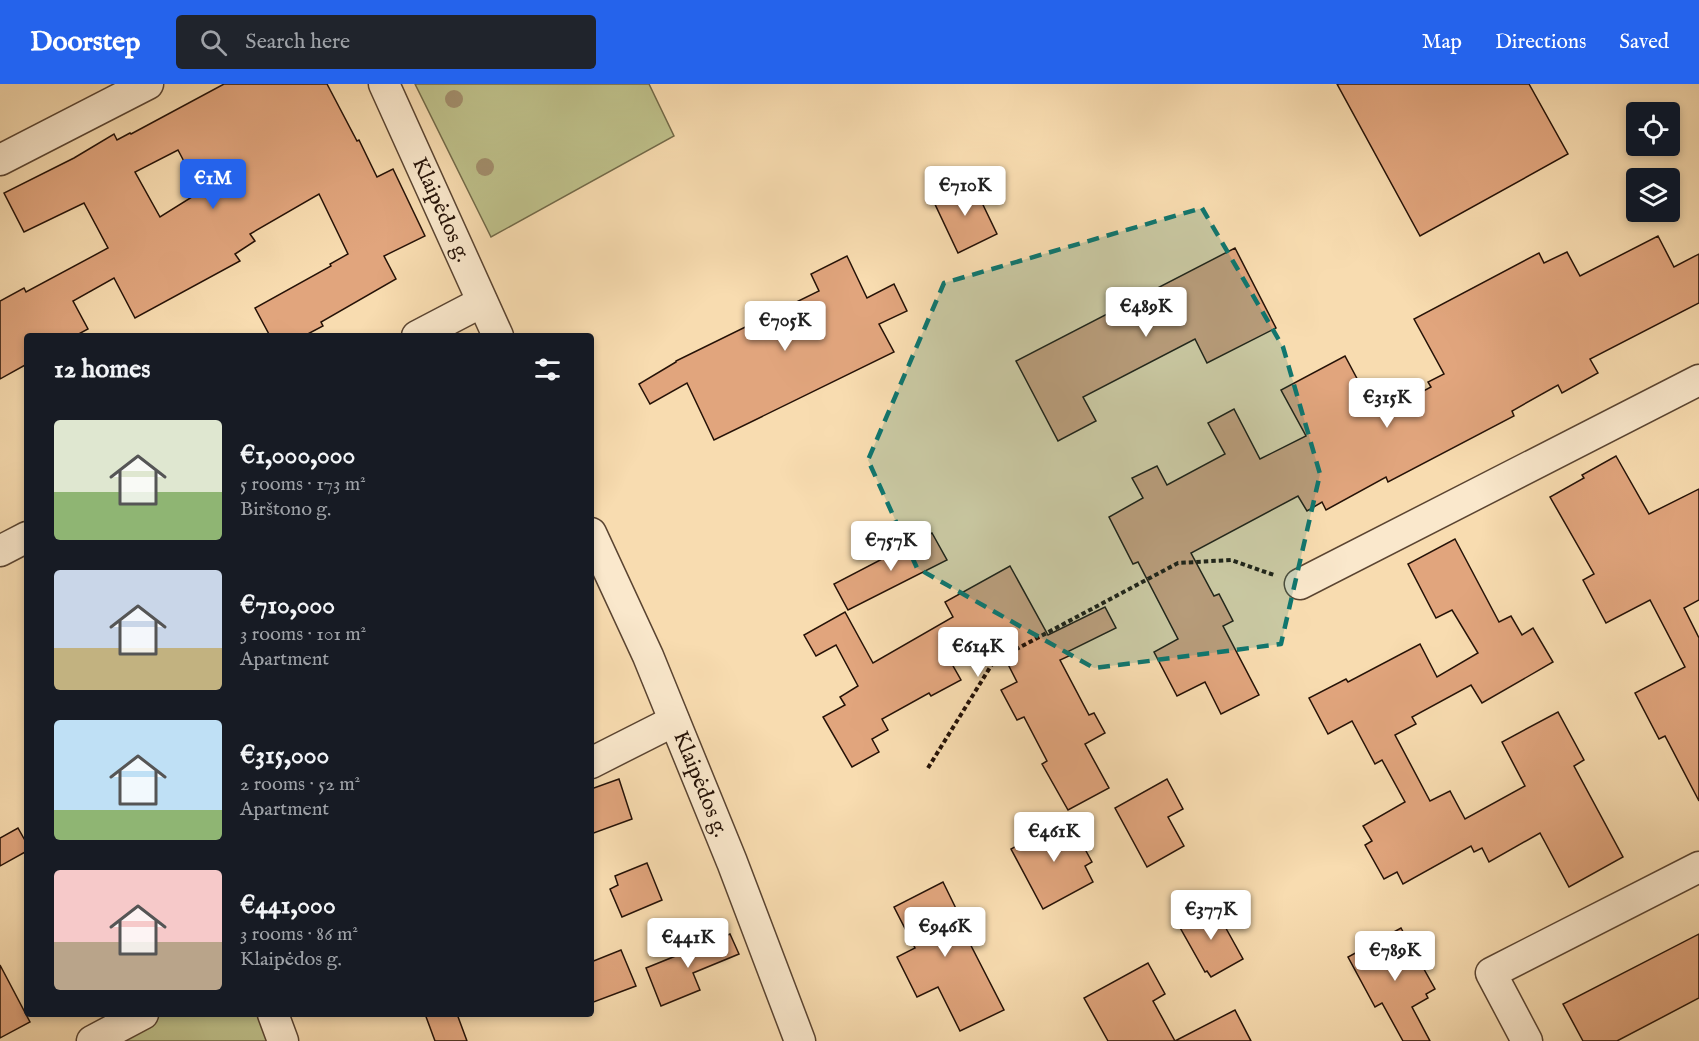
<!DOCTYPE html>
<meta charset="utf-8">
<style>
:root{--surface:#171b24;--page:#20242c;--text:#f1f3f6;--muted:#9ea1a6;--accent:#2563eb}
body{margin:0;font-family:"IM FELL English",serif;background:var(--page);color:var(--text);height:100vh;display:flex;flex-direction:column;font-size:22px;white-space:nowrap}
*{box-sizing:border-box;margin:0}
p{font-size:20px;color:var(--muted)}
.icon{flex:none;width:33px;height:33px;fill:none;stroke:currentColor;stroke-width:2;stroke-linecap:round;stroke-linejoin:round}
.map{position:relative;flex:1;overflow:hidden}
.drawer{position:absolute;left:24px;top:249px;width:570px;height:684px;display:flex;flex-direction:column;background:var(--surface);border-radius:6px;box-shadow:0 3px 9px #0003}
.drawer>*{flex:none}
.tools{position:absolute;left:1626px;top:18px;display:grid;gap:12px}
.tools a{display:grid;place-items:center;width:54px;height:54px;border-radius:6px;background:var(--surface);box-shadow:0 3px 9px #0003;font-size:30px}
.price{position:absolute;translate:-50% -51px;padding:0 14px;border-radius:6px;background:#fff;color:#222;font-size:20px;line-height:39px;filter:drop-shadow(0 2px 3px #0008)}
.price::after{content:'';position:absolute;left:50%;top:36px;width:18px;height:14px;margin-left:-9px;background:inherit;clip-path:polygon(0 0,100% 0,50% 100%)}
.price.selected{background:var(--accent);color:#fff}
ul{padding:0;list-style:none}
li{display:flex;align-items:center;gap:18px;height:150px;padding:0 30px}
li span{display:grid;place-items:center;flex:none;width:168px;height:120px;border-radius:6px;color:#555}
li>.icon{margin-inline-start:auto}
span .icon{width:72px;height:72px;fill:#fffc;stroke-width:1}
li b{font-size:26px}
h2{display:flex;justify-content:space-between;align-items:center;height:72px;padding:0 30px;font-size:26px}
header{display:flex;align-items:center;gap:36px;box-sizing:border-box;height:84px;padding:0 30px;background:var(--accent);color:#fff}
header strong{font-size:28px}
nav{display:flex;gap:33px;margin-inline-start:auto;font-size:21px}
.search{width:420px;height:54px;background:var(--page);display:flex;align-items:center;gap:15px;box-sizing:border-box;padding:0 21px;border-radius:6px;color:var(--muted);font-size:22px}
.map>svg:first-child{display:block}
.green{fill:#bec08a;stroke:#726948;stroke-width:1.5}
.building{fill:#e1a57d;stroke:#251207;stroke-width:1.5;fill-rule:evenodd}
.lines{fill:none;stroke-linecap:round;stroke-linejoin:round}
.street-casing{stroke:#5a4431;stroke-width:33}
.path{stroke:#251207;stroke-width:4;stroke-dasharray:4.5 3;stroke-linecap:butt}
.street{stroke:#fae8cc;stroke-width:30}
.tree{fill:#a28e6c}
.marked{fill:#0f766e;fill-opacity:0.2;stroke:#0f766e;stroke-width:4.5;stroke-dasharray:12 8;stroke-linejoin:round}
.labels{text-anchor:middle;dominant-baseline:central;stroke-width:6;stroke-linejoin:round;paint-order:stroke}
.street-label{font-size:22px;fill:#251207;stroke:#fae8cc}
</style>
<header>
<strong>Doorstep</strong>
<div class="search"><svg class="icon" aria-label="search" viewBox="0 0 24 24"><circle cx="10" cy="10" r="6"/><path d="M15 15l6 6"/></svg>Search here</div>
<nav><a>Map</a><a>Directions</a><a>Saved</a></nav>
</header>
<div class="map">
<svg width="1699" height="957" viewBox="0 0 1699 957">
<rect width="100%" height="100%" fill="#f8dcb0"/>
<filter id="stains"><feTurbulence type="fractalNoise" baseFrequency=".00333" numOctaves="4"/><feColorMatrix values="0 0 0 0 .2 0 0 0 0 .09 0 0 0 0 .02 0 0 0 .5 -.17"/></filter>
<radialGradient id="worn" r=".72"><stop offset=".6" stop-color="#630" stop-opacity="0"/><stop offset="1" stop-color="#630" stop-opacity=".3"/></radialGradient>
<g class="green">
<path d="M415,0H649L674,52L491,153Z"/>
<path d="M142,930H273L283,957H90Z"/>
</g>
<g class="building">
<path d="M224,0H327L357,57L359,56L377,93L393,85L425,152L384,172L396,195L321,238L323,242L304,252H270L255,224L331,182L330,180L348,170L319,110L250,150L255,157L235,170L240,177L135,234L114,194L73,217L88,245L75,252H27V280L0,295V217L24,204L26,208L108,164L84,119L24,148L4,109L74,74L114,50L117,56L130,49L131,50ZM178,66L200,108L160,133L135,88Z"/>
<path d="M1337,0H1529L1568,70L1420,152Z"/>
<path d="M972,98L997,150L958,169L933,116Z"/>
<path d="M1658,152L1674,183L1699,170V219L1590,275L1598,289L1562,309L1558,301L1512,327L1514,332L1388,398L1386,393L1326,426L1322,418L1307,427L1298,412L1191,469L1214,512L1219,510L1233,537L1223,542L1259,611L1221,630L1205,598L1177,612L1154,568L1178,555L1138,478L1133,480L1109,433L1143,414L1132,394L1157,382L1167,401L1225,370L1208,339L1234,325L1260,375L1306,352L1281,306L1345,272L1377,332L1431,303L1428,298L1444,290L1414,235L1539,169L1544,179L1567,168L1580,192Z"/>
<path d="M1235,164L1276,244L1207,279L1195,255L1083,313L1096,337L1058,357L1016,277Z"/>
<path d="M847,172L867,214L894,200L907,227L879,240L894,268L714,356L687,299L650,320L639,300L676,278V277L819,207L811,190Z"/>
<path d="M1616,372L1649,430L1699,405V516L1684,524L1699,554V717L1665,652L1659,655L1635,609L1685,583L1650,516L1606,539L1583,496L1594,490L1550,413L1584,394L1582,391Z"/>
<path d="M932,449L947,476L848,526L834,500Z"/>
<path d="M1455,455L1499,538L1511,532L1522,551L1533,544L1553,578L1482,619L1471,601L1412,633L1416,640L1395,651L1430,717L1450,707L1465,735L1525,702L1502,658L1558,628L1584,676L1574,682L1623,773L1569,803L1540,749L1489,778L1482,764L1474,768L1471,762L1403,800L1397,788L1384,795L1365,761L1372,757L1363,742L1405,718L1382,676L1375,680L1352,637L1328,650L1309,614L1346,595L1348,598L1420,560L1437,593L1478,569L1452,526L1436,534L1408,480Z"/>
<path d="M1010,482L1048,551L1105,523L1116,544L1067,568L1069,572L1060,576L1089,631L1094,629L1105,649L1085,660L1109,704L1068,726L1042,680L1047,677L1024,633L1017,636L1001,606L1017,598L992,549L948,573L961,596L931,612L929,609L882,635L888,646L872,655L879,668L852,683L823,633L845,621L840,613L858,602L836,561L816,572L804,551L845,528L873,579L953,533L945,518Z"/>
<path d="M619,695L632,735L591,750V705Z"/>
<path d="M1167,695L1183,725L1168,733L1184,762L1147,783L1115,724Z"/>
<path d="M1068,734L1092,778L1085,782L1093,798L1043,825L1011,765Z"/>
<path d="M18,744L27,760V767L0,782V754Z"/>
<path d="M647,779L662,816L622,833L610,805L618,801L615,792Z"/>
<path d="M943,798L967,847L964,848L1004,926L960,947L938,903L917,913L897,873L915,864L894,823Z"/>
<path d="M1213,821L1243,875L1211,893L1207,887L1205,888L1178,840Z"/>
<path d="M1401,844L1435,905L1426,910L1428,914L1412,923L1430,957H1403L1382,919L1375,923L1348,873Z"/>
<path d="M730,850L739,870L693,889L700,906L661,922L646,884Z"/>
<path d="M1699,850V914L1617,957H1583L1563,920Z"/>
<path d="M621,866L636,902L591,919V878Z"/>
<path d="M1148,879L1165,910L1153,917L1175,957L1235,926L1251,957H1108L1084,914Z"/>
<path d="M0,881L30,938L0,954Z"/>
<path d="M425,930H457L467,957H435Z"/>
</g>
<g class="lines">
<defs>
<g id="street">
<path id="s1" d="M384,0L498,252"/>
<path d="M0,76L148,0"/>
<path d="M417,252L482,218"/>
<path id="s2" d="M591,449L648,572L732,778L800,957"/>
<path d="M0,467L27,453"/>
<path d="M1300,500L1699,296"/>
<path d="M591,679L674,637"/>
<path d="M273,930L283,957"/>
<path d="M92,957L143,930"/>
<path d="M1527,957L1491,889L1699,783"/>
</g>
</defs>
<use href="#street" class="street-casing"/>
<path class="path" d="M928,684L994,577L1178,479L1231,476L1274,491"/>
<use href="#street" class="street"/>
</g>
<g class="tree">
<circle cx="454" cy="15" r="9"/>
<circle cx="485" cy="83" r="9"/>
</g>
<path class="marked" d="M1202,124L1283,263L1320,390L1281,560L1094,584L917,484L868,376L944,199Z"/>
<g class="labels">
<g class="street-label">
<text stroke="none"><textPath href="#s1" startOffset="138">Klaipėdos g.</textPath></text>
<text stroke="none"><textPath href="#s2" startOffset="274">Klaipėdos g.</textPath></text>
</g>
</g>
<rect width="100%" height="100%" filter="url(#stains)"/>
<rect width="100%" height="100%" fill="url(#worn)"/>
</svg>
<div class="tools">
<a><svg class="icon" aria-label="locate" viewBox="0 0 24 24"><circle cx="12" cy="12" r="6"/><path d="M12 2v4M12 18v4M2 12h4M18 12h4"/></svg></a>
<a><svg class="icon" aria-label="layers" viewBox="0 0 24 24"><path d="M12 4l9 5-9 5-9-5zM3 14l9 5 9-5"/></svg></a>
</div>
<b class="price selected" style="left:213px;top:126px">€1M</b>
<b class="price" style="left:965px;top:133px">€710K</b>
<b class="price" style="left:1146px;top:254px">€489K</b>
<b class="price" style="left:785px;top:268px">€705K</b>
<b class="price" style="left:1387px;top:345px">€315K</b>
<b class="price" style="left:891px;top:488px">€757K</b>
<b class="price" style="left:978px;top:594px">€614K</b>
<b class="price" style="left:1054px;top:779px">€461K</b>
<b class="price" style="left:1211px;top:857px">€377K</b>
<b class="price" style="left:945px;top:874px">€946K</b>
<b class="price" style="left:688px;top:885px">€441K</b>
<b class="price" style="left:1395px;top:898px">€789K</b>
<section class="drawer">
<h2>12 homes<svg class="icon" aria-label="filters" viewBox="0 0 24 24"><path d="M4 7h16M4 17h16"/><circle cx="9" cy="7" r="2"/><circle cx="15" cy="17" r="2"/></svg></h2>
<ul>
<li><span style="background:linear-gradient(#dfe7d0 60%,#8fb573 0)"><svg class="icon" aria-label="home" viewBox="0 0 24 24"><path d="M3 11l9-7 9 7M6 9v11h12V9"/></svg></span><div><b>€1,000,000</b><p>5 rooms · 173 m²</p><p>Birštono g.</p></div></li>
<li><span style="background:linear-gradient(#c9d6e8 65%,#c2b280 0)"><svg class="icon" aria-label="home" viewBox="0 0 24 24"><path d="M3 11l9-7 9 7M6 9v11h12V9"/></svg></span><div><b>€710,000</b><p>3 rooms · 101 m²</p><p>Apartment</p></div></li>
<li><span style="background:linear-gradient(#bfe0f5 75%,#8fb573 0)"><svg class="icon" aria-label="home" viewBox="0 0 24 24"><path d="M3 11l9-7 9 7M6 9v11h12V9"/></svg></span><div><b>€315,000</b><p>2 rooms · 52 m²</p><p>Apartment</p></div></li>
<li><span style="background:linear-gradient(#f6c9c9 60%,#b9a48a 0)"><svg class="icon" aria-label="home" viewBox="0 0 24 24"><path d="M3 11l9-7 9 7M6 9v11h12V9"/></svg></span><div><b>€441,000</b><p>3 rooms · 86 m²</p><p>Klaipėdos g.</p></div></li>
</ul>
</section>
</div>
